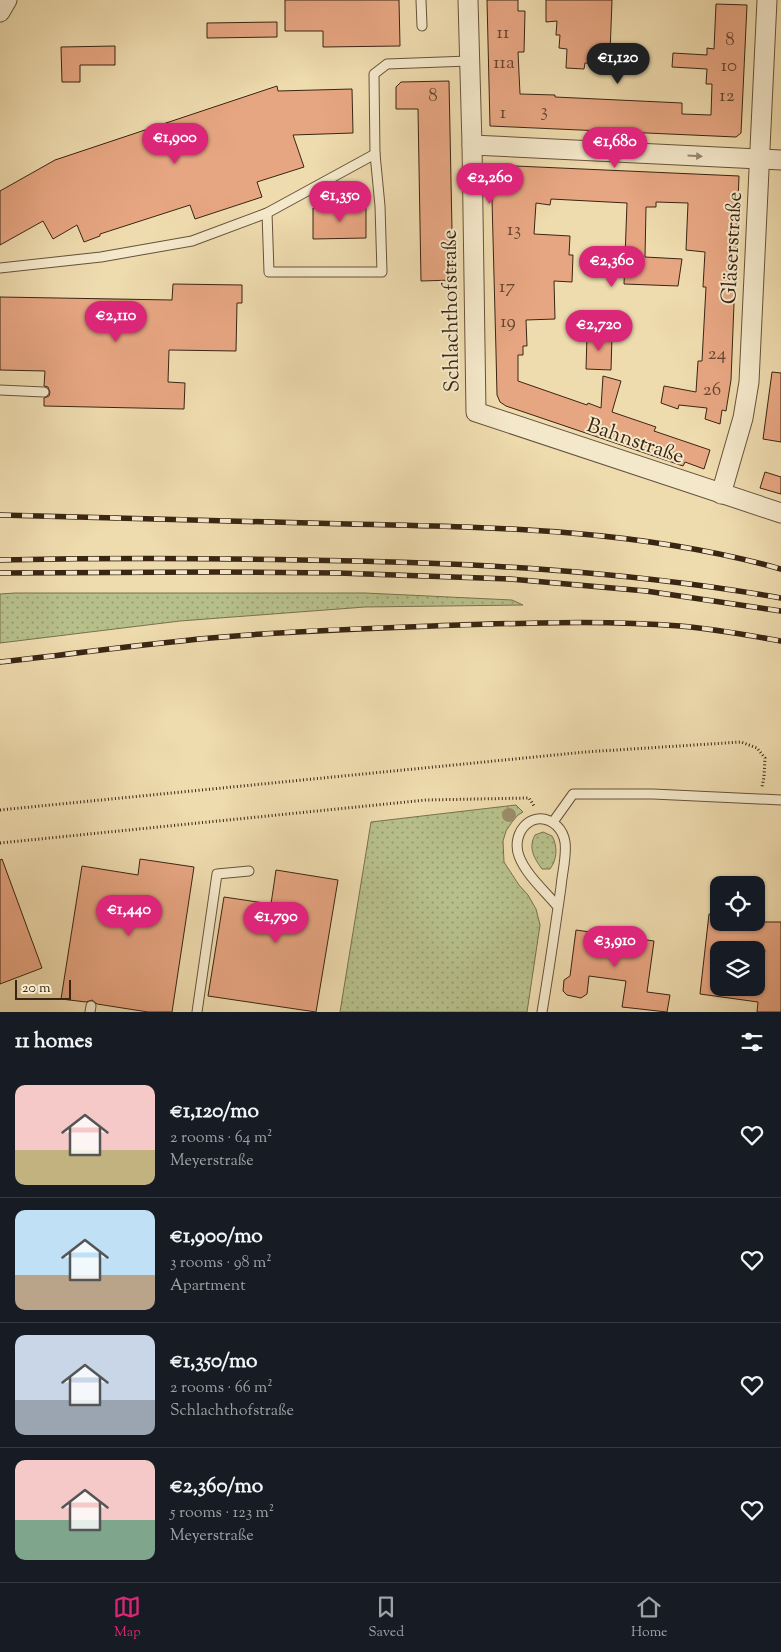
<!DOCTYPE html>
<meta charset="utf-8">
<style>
:root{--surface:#171b24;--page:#242831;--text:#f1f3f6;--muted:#9ea1a6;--line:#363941;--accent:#db2777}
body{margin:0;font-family:"Sorts Mill Goudy",serif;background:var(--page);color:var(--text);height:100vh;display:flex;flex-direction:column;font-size:19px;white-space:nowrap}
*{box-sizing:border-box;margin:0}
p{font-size:16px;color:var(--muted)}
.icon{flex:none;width:28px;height:28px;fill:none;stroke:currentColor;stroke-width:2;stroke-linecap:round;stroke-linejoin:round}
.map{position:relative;height:1012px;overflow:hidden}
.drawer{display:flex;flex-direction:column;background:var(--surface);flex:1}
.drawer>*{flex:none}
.tools{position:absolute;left:710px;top:876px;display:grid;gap:10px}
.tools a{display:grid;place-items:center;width:55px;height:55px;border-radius:10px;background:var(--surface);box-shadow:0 1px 4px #0004;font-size:25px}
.scale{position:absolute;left:15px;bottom:12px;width:56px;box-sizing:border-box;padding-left:5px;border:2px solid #3a2513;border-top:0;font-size:14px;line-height:18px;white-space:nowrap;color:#3a2513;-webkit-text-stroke:4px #f4e8ca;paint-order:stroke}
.price{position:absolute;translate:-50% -42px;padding:0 11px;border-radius:18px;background:var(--accent);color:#fff;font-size:16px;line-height:32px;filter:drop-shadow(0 1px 2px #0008)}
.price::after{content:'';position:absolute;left:50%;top:30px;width:15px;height:11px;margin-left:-8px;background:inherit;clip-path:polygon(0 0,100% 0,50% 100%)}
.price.selected{background:#222;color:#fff}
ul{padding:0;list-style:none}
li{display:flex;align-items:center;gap:15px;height:125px;padding:0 15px}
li+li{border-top:1px solid var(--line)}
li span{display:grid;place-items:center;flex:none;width:140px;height:100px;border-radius:10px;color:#555}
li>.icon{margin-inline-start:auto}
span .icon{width:60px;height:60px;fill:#fffc;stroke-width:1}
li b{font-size:21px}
h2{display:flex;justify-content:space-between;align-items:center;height:60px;padding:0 15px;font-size:21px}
.dock{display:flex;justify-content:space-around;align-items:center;height:70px;border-top:1px solid var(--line);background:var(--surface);font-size:14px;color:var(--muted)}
.dock a{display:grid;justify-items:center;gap:2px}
.dock .selected{color:var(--accent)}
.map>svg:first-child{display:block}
.grass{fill:url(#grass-dots);stroke:#78724f}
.building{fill:#e7a682;stroke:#3a2513;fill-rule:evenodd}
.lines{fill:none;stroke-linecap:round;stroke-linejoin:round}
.service-casing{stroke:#67523a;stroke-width:11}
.minor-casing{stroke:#67523a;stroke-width:21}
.path{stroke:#3a2513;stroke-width:3;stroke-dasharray:1 2.5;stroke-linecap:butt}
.service{stroke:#f4e8ca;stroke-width:9}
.minor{stroke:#f4e8ca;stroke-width:19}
.rail-casing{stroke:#3a2513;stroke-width:5.5}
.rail{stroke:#f4e8ca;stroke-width:4;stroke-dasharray:11;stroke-linecap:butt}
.tree{fill:#9c8c69}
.oneway{fill:#97866e}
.labels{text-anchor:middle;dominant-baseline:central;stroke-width:4;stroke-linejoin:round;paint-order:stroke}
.number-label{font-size:19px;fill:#65452f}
.street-label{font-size:21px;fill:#3a2513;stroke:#f4e8ca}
</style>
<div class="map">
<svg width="781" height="1012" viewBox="0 0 781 1012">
<defs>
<pattern id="grass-dots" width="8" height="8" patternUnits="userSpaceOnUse" patternTransform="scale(1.25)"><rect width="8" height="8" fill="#b7c08b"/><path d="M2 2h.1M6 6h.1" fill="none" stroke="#969c70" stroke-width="1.8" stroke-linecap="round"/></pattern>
</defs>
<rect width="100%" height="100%" fill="#eedbae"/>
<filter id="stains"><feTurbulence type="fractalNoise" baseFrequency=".004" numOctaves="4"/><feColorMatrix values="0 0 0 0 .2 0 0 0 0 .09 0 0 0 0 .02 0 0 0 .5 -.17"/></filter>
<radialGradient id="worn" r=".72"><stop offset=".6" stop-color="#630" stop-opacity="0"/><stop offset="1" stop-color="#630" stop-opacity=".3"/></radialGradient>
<g class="grass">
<path d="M15,593H365L512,600L523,605L365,607L180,621L0,643V594Z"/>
<path d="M516,805L523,812L518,815L512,822L506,831L503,841L504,862L519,885L528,895L536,909L540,925L527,1012H340L371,822Z"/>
<path d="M543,832L552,836C558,846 557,860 550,869H542C534,858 528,848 535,835Z"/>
</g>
<g class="building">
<path d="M285,0H399L400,46L323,47V31H285Z"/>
<path d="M487,0H518V11H525L524,52H518L520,94L555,95V97L682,103V114L711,115L712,84H706L707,69L672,67L673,53L707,55V48L714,49L716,4L747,5L741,133L736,137L490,126Z"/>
<path d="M546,0H612L610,54L603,53L602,64L585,63L584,69L566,68L567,49L559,48L560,35H556L557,21L546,22Z"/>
<path d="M277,22V37L207,38V23Z"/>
<path d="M115,46V65H80V82H62L61,47Z"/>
<path d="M449,81L453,280L421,281L418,109H396V87L401,82Z"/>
<path d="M277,86L278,91L352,89L353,133L293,135L304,167L257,182L262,197L195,219L190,205L100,234V236L84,242L77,225L53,239L43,221L0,245V191L55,160Z"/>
<path d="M493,165L739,176L731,380L726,411L722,410L720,424L705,419L707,408L679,405L678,409L661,403L664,386L696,392L698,361H702L706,287H703L705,252L686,250L688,203L656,202V207H646L645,257L682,259L678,286L624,284L627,203L551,199L550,205L536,203L534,234L570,236L569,255H573L572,282L554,281L555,319L526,320L527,346H523V355H518V381L587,405L588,403L601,408L603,376L621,381L612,412L656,427L654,431L710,450L704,469L685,462L683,466L506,406L500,402L497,395L496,352L492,200Z"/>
<path d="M366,207V238L313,239V208Z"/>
<path d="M173,284L242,285V303H237L236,351L169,350L168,382L185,383L184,409L44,406V398L49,396L50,392L48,387L44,386L45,371L0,370V297L172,300Z"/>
<path d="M587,335L612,336L611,370L586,369Z"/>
<path d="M772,372L781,373V442L763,439Z"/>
<path d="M765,472L781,477V494L760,488Z"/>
<path d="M2,859L42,968L0,984V860Z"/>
<path d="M140,859L194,867L172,1012H148L97,1004L92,1000L86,1002L61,999L82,866L138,875Z"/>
<path d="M276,870L338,880L316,1012L208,996L224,897L271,904Z"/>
<path d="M709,914L719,915V922H781V1012H757L758,1002L700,994ZM719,950H765L760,988H719Z"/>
<path d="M576,930L654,941L647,992L670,995L667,1012L622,1007L626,981L589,976L587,994L581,998L567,995L563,991L564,980L570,976Z"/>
</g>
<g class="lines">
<defs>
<g id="service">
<path d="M421,0L422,26"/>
<path d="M267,213L269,272H382L380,206L375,154L374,74L387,64L469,61"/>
<path d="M0,268L101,257L192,241L267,213L375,154"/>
<path d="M0,390L44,392"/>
<path d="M553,822L573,794H653L781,800"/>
<path d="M90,1012L91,1006"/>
<path d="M197,1012L217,874L249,871"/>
<path d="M542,1012C549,971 555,929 561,887C562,873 567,856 565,842C564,836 561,830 557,826C535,806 510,831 519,856C526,875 545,891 558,907"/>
</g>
<g id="minor">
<path d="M468,0L472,145L476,412L781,513"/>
<path d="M0,12L7,0"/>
<path d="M472,145L781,160"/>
<path d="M721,494L743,418L749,382L767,0"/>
</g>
</defs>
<use href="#service" class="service-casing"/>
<use href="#minor" class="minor-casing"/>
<g class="path">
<path d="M0,810L585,752L741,742L757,748L765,758L764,777L762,787"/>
<path d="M0,843L426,800L529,798L534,806"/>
</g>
<use href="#service" class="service"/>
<use href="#minor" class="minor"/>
<defs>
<g id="rail">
<path d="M0,515C116,518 231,521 347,524C494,527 638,529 781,569"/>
<path d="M0,560C100,558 199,558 299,560C461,562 622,570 781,598"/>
<path d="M0,573L217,572L338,573L510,579L646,591L781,611"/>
<path d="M0,662C74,654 149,643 223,637C302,630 380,628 459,625C533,623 606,620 680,626C714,629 748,635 781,641"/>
</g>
</defs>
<use href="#rail" class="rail-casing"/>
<use href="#rail" class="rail"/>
</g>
<circle class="tree" cx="509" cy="815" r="7"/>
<defs><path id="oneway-solid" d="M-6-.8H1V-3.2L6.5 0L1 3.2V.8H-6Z" transform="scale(1.25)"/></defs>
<use class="oneway" href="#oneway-solid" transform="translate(695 156) rotate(3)"/>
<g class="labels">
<g class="number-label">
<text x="503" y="33">11</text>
<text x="730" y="40">8</text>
<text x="504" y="63">11a</text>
<text x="729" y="66">10</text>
<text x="433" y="96">8</text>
<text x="727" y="96">12</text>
<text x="544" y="111">3</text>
<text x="503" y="113">1</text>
<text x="514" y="230">13</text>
<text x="507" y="287">17</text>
<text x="508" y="322">19</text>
<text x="717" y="354">24</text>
<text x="712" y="390">26</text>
</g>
<g class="street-label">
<text transform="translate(733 248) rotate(-87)">Gläserstraße</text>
<text transform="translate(452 311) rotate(-91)">Schlachthofstraße</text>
<text transform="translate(635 442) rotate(19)">Bahnstraße</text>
</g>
</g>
<rect width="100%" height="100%" filter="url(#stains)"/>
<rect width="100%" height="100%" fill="url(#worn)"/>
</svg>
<div class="tools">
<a><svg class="icon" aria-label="locate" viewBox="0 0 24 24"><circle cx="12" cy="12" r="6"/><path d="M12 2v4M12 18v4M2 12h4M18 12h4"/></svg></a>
<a><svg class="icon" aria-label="layers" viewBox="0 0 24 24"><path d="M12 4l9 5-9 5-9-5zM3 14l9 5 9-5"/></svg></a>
</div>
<div class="scale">20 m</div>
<b class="price selected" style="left:618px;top:85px">€1,120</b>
<b class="price" style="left:175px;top:165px">€1,900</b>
<b class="price" style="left:615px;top:169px">€1,680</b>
<b class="price" style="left:490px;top:205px">€2,260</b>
<b class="price" style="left:340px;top:223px">€1,350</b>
<b class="price" style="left:612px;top:288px">€2,360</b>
<b class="price" style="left:116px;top:343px">€2,110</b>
<b class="price" style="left:599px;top:352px">€2,720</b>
<b class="price" style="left:129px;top:937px">€1,440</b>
<b class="price" style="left:276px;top:944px">€1,790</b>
<b class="price" style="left:615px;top:968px">€3,910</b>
</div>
<section class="drawer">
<h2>11 homes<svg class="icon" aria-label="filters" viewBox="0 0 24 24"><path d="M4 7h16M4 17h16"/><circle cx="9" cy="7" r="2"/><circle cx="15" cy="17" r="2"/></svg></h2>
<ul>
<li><span style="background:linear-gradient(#f6c9c9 65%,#c2b280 0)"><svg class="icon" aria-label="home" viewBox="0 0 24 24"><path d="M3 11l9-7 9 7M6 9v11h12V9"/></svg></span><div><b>€1,120/mo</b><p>2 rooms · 64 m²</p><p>Meyerstraße</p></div><svg class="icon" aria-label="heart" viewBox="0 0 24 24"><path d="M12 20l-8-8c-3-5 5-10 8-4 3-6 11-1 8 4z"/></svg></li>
<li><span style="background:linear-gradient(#bfe0f5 65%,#b9a48a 0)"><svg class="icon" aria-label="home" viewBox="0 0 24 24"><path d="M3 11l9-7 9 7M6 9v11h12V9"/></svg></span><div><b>€1,900/mo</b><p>3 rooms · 98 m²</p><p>Apartment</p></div><svg class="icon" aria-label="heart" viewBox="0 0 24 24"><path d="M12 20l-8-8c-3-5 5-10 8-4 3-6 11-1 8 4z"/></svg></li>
<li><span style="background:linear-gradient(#c9d6e8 65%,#9aa5b1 0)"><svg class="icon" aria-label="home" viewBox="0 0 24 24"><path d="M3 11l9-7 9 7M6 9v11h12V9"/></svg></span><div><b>€1,350/mo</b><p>2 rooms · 66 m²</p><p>Schlachthofstraße</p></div><svg class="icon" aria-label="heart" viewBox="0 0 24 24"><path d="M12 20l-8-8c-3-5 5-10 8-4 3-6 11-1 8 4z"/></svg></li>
<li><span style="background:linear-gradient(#f6c9c9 60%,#7fa58c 0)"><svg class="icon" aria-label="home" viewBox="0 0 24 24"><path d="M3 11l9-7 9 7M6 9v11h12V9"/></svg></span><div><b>€2,360/mo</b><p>5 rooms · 123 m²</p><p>Meyerstraße</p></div><svg class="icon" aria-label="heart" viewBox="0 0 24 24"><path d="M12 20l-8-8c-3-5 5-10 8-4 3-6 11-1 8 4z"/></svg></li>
</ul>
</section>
<nav class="dock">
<a class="selected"><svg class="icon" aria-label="map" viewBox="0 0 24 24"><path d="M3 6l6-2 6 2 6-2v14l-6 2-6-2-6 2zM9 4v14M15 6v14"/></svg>Map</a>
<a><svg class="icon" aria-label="saved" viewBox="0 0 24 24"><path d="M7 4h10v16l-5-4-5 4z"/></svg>Saved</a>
<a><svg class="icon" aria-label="home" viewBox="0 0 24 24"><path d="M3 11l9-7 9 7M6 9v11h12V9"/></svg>Home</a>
</nav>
